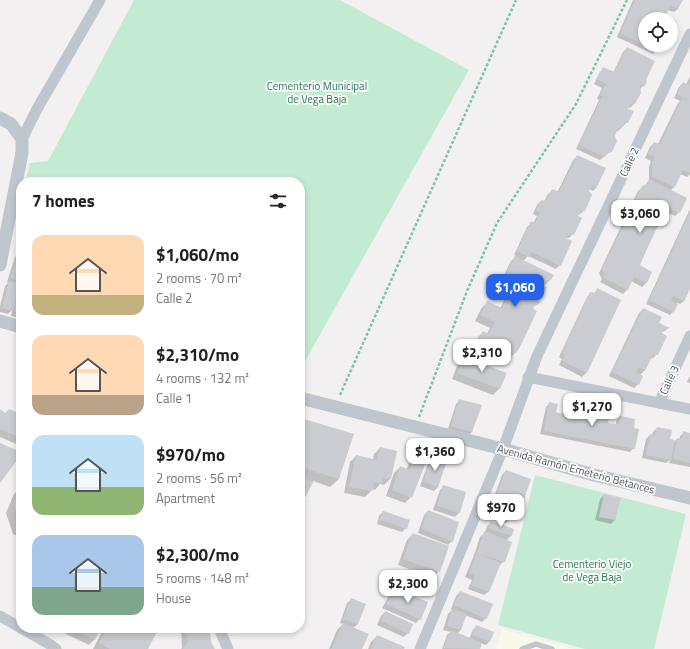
<!DOCTYPE html>
<meta charset="utf-8">
<style>
:root{--surface:#fff;--page:#f6f6f6;--text:#222;--muted:#767676;--accent:#2563eb}
body{margin:0;font-family:"Titillium Web",sans-serif;background:var(--page);color:var(--text);height:100vh;display:flex;flex-direction:column;font-size:15px;white-space:nowrap}
*{box-sizing:border-box;margin:0}
p{font-size:13px;color:var(--muted)}
.icon{flex:none;width:22px;height:22px;fill:none;stroke:currentColor;stroke-width:2;stroke-linecap:round;stroke-linejoin:round}
.map{position:relative;flex:1;overflow:hidden}
.drawer{position:absolute;left:16px;top:177px;width:289px;height:456px;display:flex;flex-direction:column;background:var(--surface);border-radius:16px;box-shadow:0 2px 6px #0003}
.drawer>*{flex:none}
.controls{position:absolute;left:638px;top:12px;display:grid;gap:8px}
.controls a{display:grid;place-items:center;width:40px;height:40px;border-radius:50%;background:var(--surface);box-shadow:0 2px 6px #0003;font-size:20px}
.price{position:absolute;translate:-50% -34px;padding:0 9px;border-radius:8px;background:#fff;color:#222;font-size:13px;line-height:26px;filter:drop-shadow(0 1px 2px #0008)}
.price::after{content:'';position:absolute;left:50%;top:24px;width:12px;height:9px;margin-left:-6px;background:inherit;clip-path:polygon(0 0,100% 0,50% 100%)}
.price.selected{background:var(--accent);color:#fff}
ul{padding:0;list-style:none}
li{display:flex;align-items:center;gap:12px;height:100px;padding:0 16px}
li span{display:grid;place-items:center;flex:none;width:112px;height:80px;border-radius:12px;color:#555}
li>.icon{margin-inline-start:auto}
span .icon{width:48px;height:48px;fill:#fffc;stroke-width:1}
li b{font-size:17px}
h2{display:flex;justify-content:space-between;align-items:center;height:48px;padding:0 16px;font-size:17px}
.map>svg:first-child{display:block}
.commercial{fill:#faf7eb}
.green{fill:#c3ebd4}
.shadow{fill:#0003}
.building{fill:#cbccd2}
.lines{fill:none;stroke-linecap:round;stroke-linejoin:round}
.path{stroke:#7ec5a5;stroke-width:2.5;stroke-dasharray:3 2;stroke-linecap:butt}
.service{stroke:#c0c6cd;stroke-width:5.5}
.minor{stroke:#c0c6cd;stroke-width:11}
.tertiary{stroke:#c0c6cd;stroke-width:13}
.labels{text-anchor:middle;dominant-baseline:central;stroke-width:3.5;stroke-linejoin:round;paint-order:stroke}
.park-label{font-size:11px;fill:#21764e;stroke:#fff}
.street-label{font-size:11px;fill:#4a525b;stroke:#fff}
</style>
<div class="map">
<svg width="690" height="649" viewBox="0 0 690 649">
<rect width="100%" height="100%" fill="#f2f0f0"/>
<path class="commercial" d="M502,629L574,649H496Z"/>
<g class="green">
<path d="M134,0H340L469,70L300,370V182H29L26,180L30,163L48,161Z"/>
<path d="M535,475L686,514L654,649H585L498,625Z"/>
</g>
<g class="shadow">
<path d="M633,0H682L678,9L674,12L667,10L664,16L670,19H645V45H660L657,50L653,54L617,37Z"/>
<path d="M627,48L643,86L639,90V93L634,104L630,108L628,107L627,110V122L618,131H616L613,136L611,151L600,160L576,149L599,100L597,99L602,88L594,84L600,72L604,68L613,73L623,52Z"/>
<path d="M690,76V174L687,177L680,174L674,187L670,191L679,212L675,216L664,211L639,266L651,272L646,283L642,287L631,281L627,290L623,294L600,282L602,279L599,273L638,191L643,187L649,181V167L651,161L645,158L650,147L654,143L658,144L678,103L680,101L674,98L679,87L683,83L686,85Z"/>
<path d="M577,156L597,187L593,191L589,189L585,210L580,214L577,215L573,234L569,238H564L560,265L556,269L528,256L523,261L550,280L546,284L544,285L538,303L532,308L516,352L512,356L509,357L505,360L474,347L479,336L483,332L487,334L490,328L475,321L481,309L487,302L500,309L509,290L499,285L511,261L516,256L514,255L527,227L531,223L533,224L537,216L533,214L537,205L541,201L544,202L548,194L552,191L557,193L573,160Z"/>
<path d="M690,209V287L684,301L680,304L677,303L674,311L670,315L646,304Z"/>
<path d="M19,253L21,254V286L20,287L21,288V318L11,316L12,310L8,314L0,312V307L5,286L8,283L7,282L15,257Z"/>
<path d="M597,290L620,300L586,373L582,377L559,365L562,359L559,357L587,297L591,293L593,294Z"/>
<path d="M643,309L658,323L668,328L665,331L659,333L657,354L653,358L650,359L645,370L640,375L638,384L634,388L609,376L639,313Z"/>
<path d="M464,358L505,373L499,389L493,395L452,379L458,364Z"/>
<path d="M690,376V383L687,382Z"/>
<path d="M21,397V409L18,408Z"/>
<path d="M460,400L480,405L472,432L468,436L448,429L456,404Z"/>
<path d="M550,403L555,413L564,414L565,411L569,407L581,419H590L591,416L594,412L606,424L616,425V421L620,417L632,429L634,448L630,452L540,434L546,407Z"/>
<path d="M0,411L5,415L21,416V446L0,437Z"/>
<path d="M304,420L339,479L330,487L313,481L300,506V425Z"/>
<path d="M657,428L669,440L675,441L677,439L679,440L680,436L684,433L690,434V467L669,463L670,460L666,463L642,458L646,439L650,435H652L653,432Z"/>
<path d="M380,448L395,451L390,479L384,485L380,484L375,490L372,489L371,491L365,497L344,493L350,462L356,456L373,460L374,454Z"/>
<path d="M417,453L411,497L405,503L386,496L394,473L400,467L406,470L411,459Z"/>
<path d="M433,457L446,462L438,487L434,491L420,486L429,461Z"/>
<path d="M506,471L521,504L517,508L519,515L517,517L502,510L505,504L493,500L502,475Z"/>
<path d="M444,486L465,492L459,513L455,517L433,510L440,490Z"/>
<path d="M21,487V538L13,534L6,513L14,494Z"/>
<path d="M604,495L619,499L615,520L611,524L595,520L600,499Z"/>
<path d="M495,510L507,521L506,523L491,517Z"/>
<path d="M428,511L452,541L448,545L418,533L424,515Z"/>
<path d="M383,512L406,528L402,532L377,524L379,516Z"/>
<path d="M491,522L513,529L511,536L506,541L504,561L500,565H499L488,592L484,595L468,589L472,580L465,577L473,558L480,537L485,533L487,526Z"/>
<path d="M413,534L439,571L433,577L429,592L425,595L400,586L406,572L409,569L398,565L407,540Z"/>
<path d="M394,590L420,619L416,623L382,608L390,594Z"/>
<path d="M460,592L486,618L482,622L465,615L461,630L457,634L469,639L473,630L477,626L490,641L486,645L481,643L479,649H442L447,635L451,632L443,630L448,614L452,610L451,609L456,596Z"/>
<path d="M351,600L358,624L353,628L361,649H329L337,630L343,624L340,623L347,603Z"/>
<path d="M385,612L408,633L404,637L377,625L381,616Z"/>
<path d="M61,628H100L95,639L89,645L60,631Z"/>
<path d="M104,628H165L163,630L158,629L147,649H93Z"/>
<path d="M181,628H209L210,643L214,649H181L182,648Z"/>
<path d="M377,636L403,649H368L371,642Z"/>
</g>
<g class="building">
<path d="M635,0H683L678,9L670,5L666,16L676,21L671,31V19H645V45L620,33Z"/>
<path d="M646,45H661L658,51Z"/>
<path d="M627,47L655,61L646,80L647,81L644,87L640,84L641,93L635,104L631,103L628,109L634,111L628,123L625,122L623,127L618,128L615,136L617,141L612,152L607,153L605,157L579,145L602,97L612,101L600,95L606,84L597,79L603,67L614,72Z"/>
<path d="M690,81V101L677,94L683,82L688,85Z"/>
<path d="M682,98L690,101V173L683,170L675,187L652,177V162L655,157L648,154L654,142L660,144Z"/>
<path d="M577,155L606,168L597,187L592,185L589,191L592,195L585,211L580,212L578,216L582,218L574,235H569L566,238L572,241L561,266L531,252L529,257L517,251L531,221L535,223L540,212L536,210L541,200L546,201L552,189L559,192Z"/>
<path d="M649,179L687,198L680,213L667,207L645,253L640,265L652,272L647,283L634,277L628,290L603,278L605,274L602,269L642,186L646,185Z"/>
<path d="M690,212V289L684,301L673,296L671,301L678,304L674,312L649,300Z"/>
<path d="M19,252L21,253V282L10,278Z"/>
<path d="M515,256L554,275L551,280L546,282L544,286L547,287L541,299L539,304L534,306L533,309L537,311L520,347L517,352L512,354L510,357L478,343L483,331L489,334L495,322L480,315L487,301L502,308L513,286L502,281Z"/>
<path d="M9,281L20,284L19,286L21,287V314L14,312L19,290L13,311L2,308Z"/>
<path d="M597,288L621,300L587,373L562,361L565,355L562,353L590,292L595,293Z"/>
<path d="M643,308L662,317L659,323L670,328L663,330L662,333L667,336L658,355H653L645,371L638,367L636,372L643,376L639,385L612,372Z"/>
<path d="M464,357L507,373L500,389L457,373Z"/>
<path d="M459,399L482,405L472,432L451,426Z"/>
<path d="M549,402L558,404L556,412L562,414V413L567,414L568,406L584,409L582,418L587,419V418L593,419L594,411L609,414L608,423L619,424L620,416L635,419L634,428L639,429L635,449L544,431Z"/>
<path d="M0,409L5,413L9,409L21,414V438L0,429Z"/>
<path d="M304,419L354,434L339,479L300,467V431Z"/>
<path d="M657,427L672,430L670,439L675,440L671,460L646,455L650,434L655,435Z"/>
<path d="M683,431L690,433V463L673,459L677,438L682,439Z"/>
<path d="M0,443L21,452V455L0,483Z"/>
<path d="M380,447L397,451L391,479L383,478L382,484L374,482L372,491L349,487L356,455L377,460Z"/>
<path d="M416,451L428,457L412,498L392,490L400,466L410,470Z"/>
<path d="M432,456L447,461L438,487L423,482Z"/>
<path d="M506,470L531,479L522,505L496,496Z"/>
<path d="M300,475L313,482L301,506L300,505Z"/>
<path d="M443,485L466,492L460,513L437,506Z"/>
<path d="M21,487V527L13,504Z"/>
<path d="M604,494L621,498L615,520L599,517Z"/>
<path d="M506,502L522,510L520,516L503,508Z"/>
<path d="M495,509L511,515L508,522L492,515Z"/>
<path d="M428,510L459,522L453,542L422,529Z"/>
<path d="M383,511L410,520L407,529L380,520Z"/>
<path d="M491,521L514,529L512,536L488,528Z"/>
<path d="M484,531L512,542L505,562L479,554L501,563L489,592L471,585L475,576L469,573L477,553Z"/>
<path d="M413,533L449,546L440,572L403,559Z"/>
<path d="M410,567L436,577L429,592L404,582Z"/>
<path d="M394,589L428,602L421,620L386,604Z"/>
<path d="M460,591L493,604L487,619L454,605Z"/>
<path d="M351,598L366,604L358,624L343,619Z"/>
<path d="M452,609L467,614L461,630L447,626Z"/>
<path d="M385,611L413,624L409,634L381,621Z"/>
<path d="M343,623L369,634L362,649H331Z"/>
<path d="M476,625L494,632L490,642L472,635Z"/>
<path d="M72,628H101L95,640Z"/>
<path d="M107,628H159L148,649H110L99,643Z"/>
<path d="M187,628H210L211,642L215,649H183L188,641Z"/>
<path d="M451,630L482,643L480,649L443,648Z"/>
<path d="M377,635L405,647L404,649H371Z"/>
</g>
<g class="lines">
<g class="path">
<path d="M340,395L516,0"/>
<path d="M419,417L467,291L497,223L576,104L627,0"/>
</g>
<path class="service" d="M522,649L536,644L552,649"/>
<g class="minor">
<path d="M22,139L37,109L100,0"/>
<path d="M528,377L690,409"/>
<path d="M659,403L690,336"/>
<path d="M0,616L21,628"/>
<path d="M21,628L51,645L56,649"/>
<path d="M219,628L228,649"/>
<path d="M420,649L503,449L537,356L690,34"/>
</g>
<g class="tertiary">
<path d="M0,118L11,124L22,139V153L0,265"/>
<path d="M0,321L21,327"/>
<path d="M300,398L503,449L594,475L690,498"/>
</g>
</g>
<g class="labels">
<g class="park-label">
<text x="317" y="86">Cementerio Municipal<tspan x="317" dy="13">de Vega Baja</tspan></text>
<text x="592" y="564">Cementerio Viejo<tspan x="592" dy="13">de Vega Baja</tspan></text>
</g>
<g class="street-label">
<text transform="translate(629 162) rotate(-65)">Calle 2</text>
<text transform="translate(669 380) rotate(-65)">Calle 3</text>
<text transform="translate(576 469) rotate(15)">Avenida Ramón Emeterio Betances</text>
</g>
</g>
</svg>
<div class="controls">
<a><svg class="icon" aria-label="locate" viewBox="0 0 24 24"><circle cx="12" cy="12" r="6"/><path d="M12 2v4M12 18v4M2 12h4M18 12h4"/></svg></a>
</div>
<b class="price" style="left:640px;top:234px">$3,060</b>
<b class="price selected" style="left:515px;top:308px">$1,060</b>
<b class="price" style="left:482px;top:373px">$2,310</b>
<b class="price" style="left:592px;top:427px">$1,270</b>
<b class="price" style="left:435px;top:472px">$1,360</b>
<b class="price" style="left:501px;top:528px">$970</b>
<b class="price" style="left:408px;top:604px">$2,300</b>
<section class="drawer">
<h2>7 homes<svg class="icon" aria-label="filters" viewBox="0 0 24 24"><path d="M4 7h16M4 17h16"/><circle cx="9" cy="7" r="2"/><circle cx="15" cy="17" r="2"/></svg></h2>
<ul>
<li><span style="background:linear-gradient(#ffd9b3 75%,#c2b280 0)"><svg class="icon" aria-label="home" viewBox="0 0 24 24"><path d="M3 11l9-7 9 7M6 9v11h12V9"/></svg></span><div><b>$1,060/mo</b><p>2 rooms · 70 m²</p><p>Calle 2</p></div></li>
<li><span style="background:linear-gradient(#ffd9b3 75%,#b9a48a 0)"><svg class="icon" aria-label="home" viewBox="0 0 24 24"><path d="M3 11l9-7 9 7M6 9v11h12V9"/></svg></span><div><b>$2,310/mo</b><p>4 rooms · 132 m²</p><p>Calle 1</p></div></li>
<li><span style="background:linear-gradient(#bfe0f5 65%,#8fb573 0)"><svg class="icon" aria-label="home" viewBox="0 0 24 24"><path d="M3 11l9-7 9 7M6 9v11h12V9"/></svg></span><div><b>$970/mo</b><p>2 rooms · 56 m²</p><p>Apartment</p></div></li>
<li><span style="background:linear-gradient(#a9c7e8 65%,#7fa58c 0)"><svg class="icon" aria-label="home" viewBox="0 0 24 24"><path d="M3 11l9-7 9 7M6 9v11h12V9"/></svg></span><div><b>$2,300/mo</b><p>5 rooms · 148 m²</p><p>House</p></div></li>
</ul>
</section>
</div>
